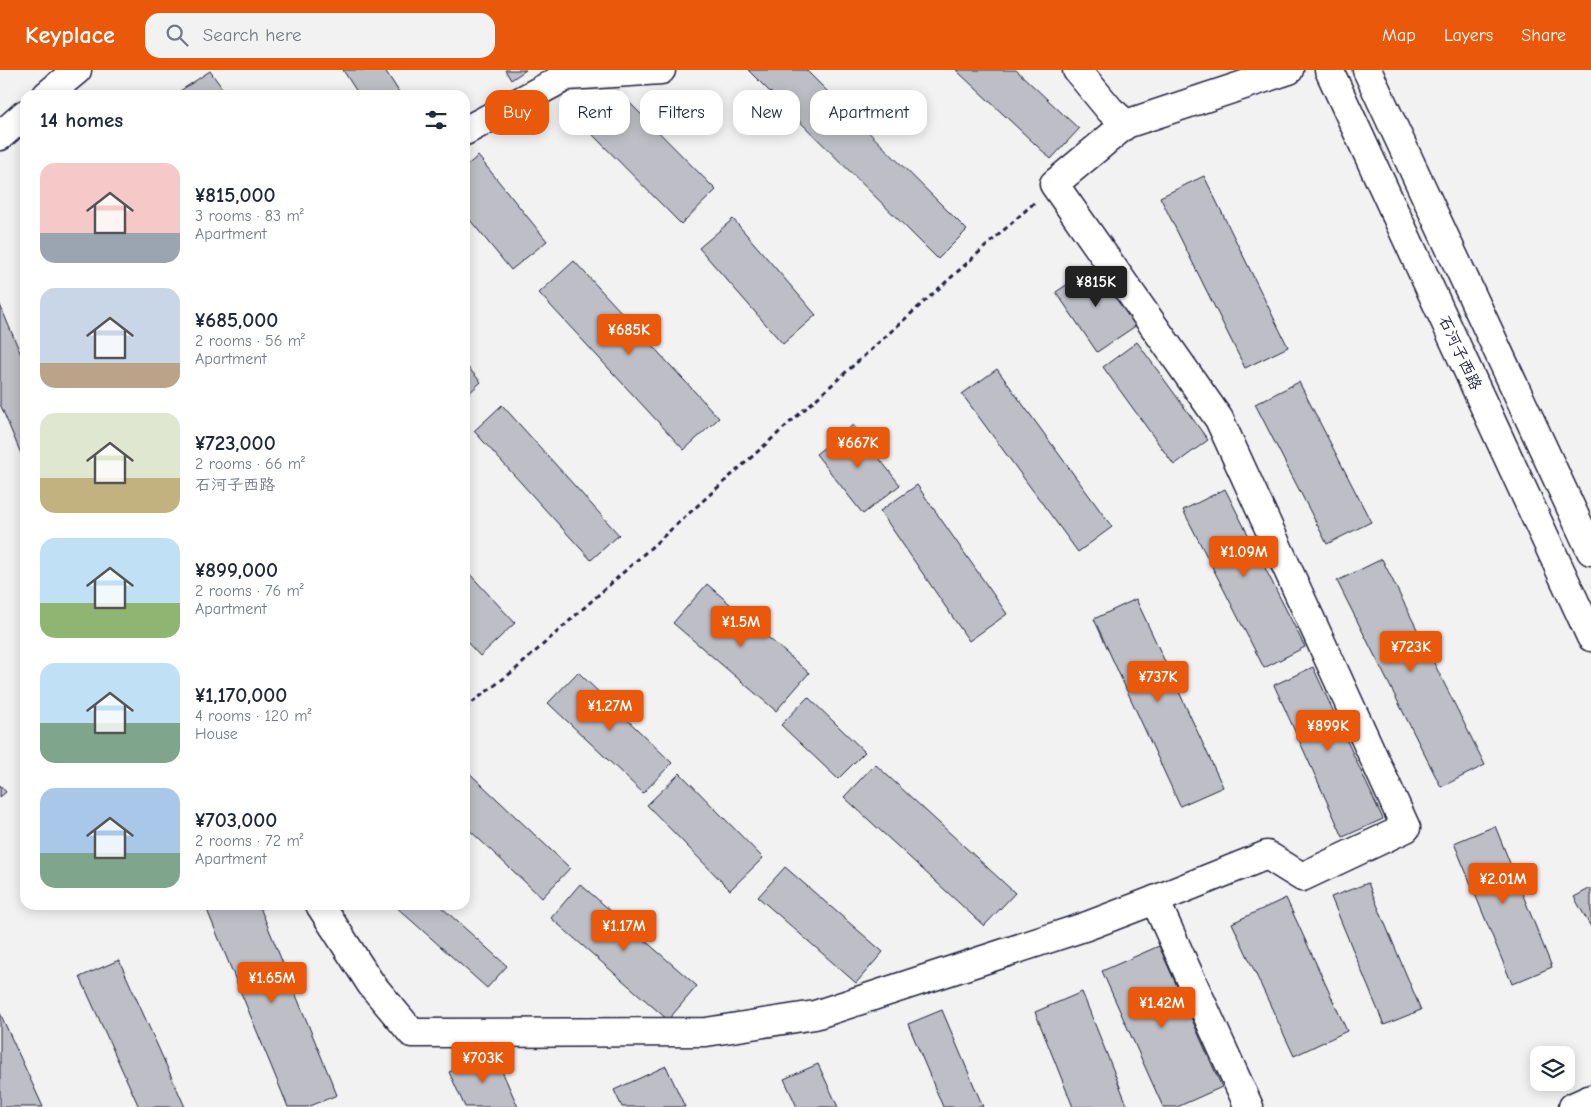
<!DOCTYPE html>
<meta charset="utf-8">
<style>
:root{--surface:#fff;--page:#f2f2f3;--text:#1f2937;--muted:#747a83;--accent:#ea580c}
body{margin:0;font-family:"Comic Neue","LXGW WenKai TC",sans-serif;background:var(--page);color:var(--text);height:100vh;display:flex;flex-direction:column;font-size:19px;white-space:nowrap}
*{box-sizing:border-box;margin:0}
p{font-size:16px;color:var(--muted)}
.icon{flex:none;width:28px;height:28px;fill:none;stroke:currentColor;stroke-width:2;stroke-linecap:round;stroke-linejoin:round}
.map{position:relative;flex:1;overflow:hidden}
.side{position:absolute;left:20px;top:20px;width:450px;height:820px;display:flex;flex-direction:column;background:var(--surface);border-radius:15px;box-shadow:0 2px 12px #0003}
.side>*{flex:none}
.hud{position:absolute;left:485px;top:20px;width:475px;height:45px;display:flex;gap:10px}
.buttons{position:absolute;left:1530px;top:976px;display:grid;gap:10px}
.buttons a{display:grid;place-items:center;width:45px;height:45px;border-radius:10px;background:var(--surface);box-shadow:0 2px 12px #0003;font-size:25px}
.price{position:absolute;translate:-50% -42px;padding:0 11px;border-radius:5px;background:var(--accent);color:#fff;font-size:16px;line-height:32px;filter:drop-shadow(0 1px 2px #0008)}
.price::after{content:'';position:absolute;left:50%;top:30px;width:15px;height:11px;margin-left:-8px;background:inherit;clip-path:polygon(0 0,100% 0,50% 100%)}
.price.on{background:#222;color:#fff}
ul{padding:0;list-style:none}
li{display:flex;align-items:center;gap:15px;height:125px;padding:0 20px}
li span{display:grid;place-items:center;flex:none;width:140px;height:100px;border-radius:15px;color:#555}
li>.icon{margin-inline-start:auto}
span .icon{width:60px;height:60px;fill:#fffc;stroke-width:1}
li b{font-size:21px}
h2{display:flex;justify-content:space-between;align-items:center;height:60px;padding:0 20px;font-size:21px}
.tag{padding:0 18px;border-radius:15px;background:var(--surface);box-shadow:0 2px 12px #0003;font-size:18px;line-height:45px}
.tag.on{background:var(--accent);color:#fff}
header{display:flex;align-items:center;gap:30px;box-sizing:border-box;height:70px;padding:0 25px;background:var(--accent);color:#fff}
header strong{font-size:24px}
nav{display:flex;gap:28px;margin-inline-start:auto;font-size:18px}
.search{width:350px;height:45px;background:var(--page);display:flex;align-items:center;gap:12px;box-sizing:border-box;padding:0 18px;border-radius:15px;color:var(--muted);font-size:19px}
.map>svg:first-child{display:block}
.building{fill:#bebec6;stroke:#22223b}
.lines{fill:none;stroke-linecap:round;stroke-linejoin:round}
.minor-casing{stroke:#22223b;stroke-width:31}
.major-casing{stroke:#22223b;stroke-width:31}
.path{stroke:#22223b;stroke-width:3;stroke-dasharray:5 4;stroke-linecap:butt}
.minor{stroke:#fff;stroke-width:28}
.major{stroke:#fff;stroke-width:28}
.labels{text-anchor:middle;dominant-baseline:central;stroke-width:4.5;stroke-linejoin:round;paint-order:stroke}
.street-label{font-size:16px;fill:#22223b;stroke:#fff}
</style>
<header>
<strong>Keyplace</strong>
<div class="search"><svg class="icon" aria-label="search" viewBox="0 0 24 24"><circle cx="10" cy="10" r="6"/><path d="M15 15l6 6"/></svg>Search here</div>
<nav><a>Map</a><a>Layers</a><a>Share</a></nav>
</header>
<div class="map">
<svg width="1591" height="1037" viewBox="0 0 1591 1037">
<rect width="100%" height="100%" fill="#f2f2f3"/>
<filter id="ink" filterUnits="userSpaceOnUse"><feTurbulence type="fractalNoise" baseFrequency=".02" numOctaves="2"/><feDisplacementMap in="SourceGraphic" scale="10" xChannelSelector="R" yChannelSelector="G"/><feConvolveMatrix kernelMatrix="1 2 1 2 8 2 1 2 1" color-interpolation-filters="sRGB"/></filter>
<g filter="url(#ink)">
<g class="building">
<path d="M343,0H385L401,25H359Z"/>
<path d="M505,0H526L511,10Z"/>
<path d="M748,0H806L967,160L938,189Z"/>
<path d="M956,0H1016L1079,59L1051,89Z"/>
<path d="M210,1L227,25H174Z"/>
<path d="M617,20L716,120L681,154L582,54Z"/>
<path d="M478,86L547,171L511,200L465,144V97Z"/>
<path d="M1204,106L1288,277L1245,298L1160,127Z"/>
<path d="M733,149L816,245L783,274L699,178Z"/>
<path d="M574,191L719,348L684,380L539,223Z"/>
<path d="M1096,195L1137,255L1097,282L1056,222Z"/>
<path d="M0,235L25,294V385L22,386L0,334Z"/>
<path d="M1137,272L1208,370L1174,395L1103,297Z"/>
<path d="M465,294L481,312L465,327Z"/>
<path d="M997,299L1112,457L1078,482L962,324Z"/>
<path d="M1299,312L1371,452L1327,474L1255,334Z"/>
<path d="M502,335L619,465L591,490L474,361Z"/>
<path d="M853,355L900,415L863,444L816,384Z"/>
<path d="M917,415L1007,544L969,571L880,441Z"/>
<path d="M1225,419L1305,577L1264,598L1183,440Z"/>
<path d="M1382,489L1485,695L1441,717L1337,511Z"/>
<path d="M465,499L515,553L480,586L465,570Z"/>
<path d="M707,514L809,603L776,641L673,553Z"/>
<path d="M1136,529L1223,717L1180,736L1094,549Z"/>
<path d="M1313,597L1383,749L1343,767L1274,615Z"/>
<path d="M578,602L672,693L643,723L548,633Z"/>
<path d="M808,627L865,682L838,709L781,655Z"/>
<path d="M875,694L1015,823L984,856L844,727Z"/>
<path d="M465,699L570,798L542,828L465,756Z"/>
<path d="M680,703L763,788L730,820L647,735Z"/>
<path d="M0,715L6,722L0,727Z"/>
<path d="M1495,756L1552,897L1512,914L1454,773Z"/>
<path d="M785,797L883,882L856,913L758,827Z"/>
<path d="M1368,813L1421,940L1384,955L1331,827Z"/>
<path d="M580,814L697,916L668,950L551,848Z"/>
<path d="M1591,818V857L1574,827Z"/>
<path d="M1286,828L1347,961L1294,986L1232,853Z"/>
<path d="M205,835H259L337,1025L308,1037H288Z"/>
<path d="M394,835H439L507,896L487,918Z"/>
<path d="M1159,876L1222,1017L1177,1037H1163L1102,901Z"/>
<path d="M119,890L185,1037H139L80,907Z"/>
<path d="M1082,922L1128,1037H1073L1035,942Z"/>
<path d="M942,940L983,1037H943L908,954Z"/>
<path d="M0,943L43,1037H0Z"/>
<path d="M494,983L518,1037H465L449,1002Z"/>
<path d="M818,994L838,1037H797L784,1009Z"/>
<path d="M666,996L685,1037H622L614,1020Z"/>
</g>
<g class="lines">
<defs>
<g id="minor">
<path d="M1077,0L1110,40L1126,54L1289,0"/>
<path d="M47,25L77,0"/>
<path d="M1126,54L1054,114L1219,349L1406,758L1302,807L1267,785L1155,830"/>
<path d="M465,61L567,6L661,0"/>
<path d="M0,66L25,44"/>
<path d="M320,835L371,914L412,963L706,962L815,945L1087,856L1155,830L1249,1037"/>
</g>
<g id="major">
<path d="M1329,0L1591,567"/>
<path d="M1367,0L1591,481"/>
<path d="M1573,1037L1591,1029"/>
</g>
</defs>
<use href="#minor" class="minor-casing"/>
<use href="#major" class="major-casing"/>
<path class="path" d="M465,638L516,599L1035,132"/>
<use href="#minor" class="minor"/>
<use href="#major" class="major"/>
</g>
</g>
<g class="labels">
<g class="street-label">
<text transform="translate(1460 283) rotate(65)">石河子西路</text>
</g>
</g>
</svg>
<div class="buttons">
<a><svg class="icon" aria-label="layers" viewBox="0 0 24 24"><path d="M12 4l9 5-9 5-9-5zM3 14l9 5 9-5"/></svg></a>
</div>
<b class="price on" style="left:1096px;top:238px">¥815K</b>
<b class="price" style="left:629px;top:286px">¥685K</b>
<b class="price" style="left:858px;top:399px">¥667K</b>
<b class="price" style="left:1244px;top:508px">¥1.09M</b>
<b class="price" style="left:741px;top:578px">¥1.5M</b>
<b class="price" style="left:1411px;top:603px">¥723K</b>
<b class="price" style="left:1158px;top:633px">¥737K</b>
<b class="price" style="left:610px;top:662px">¥1.27M</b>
<b class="price" style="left:1328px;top:682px">¥899K</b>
<b class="price" style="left:1503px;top:835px">¥2.01M</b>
<b class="price" style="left:624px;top:882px">¥1.17M</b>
<b class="price" style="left:272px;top:934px">¥1.65M</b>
<b class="price" style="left:1162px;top:959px">¥1.42M</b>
<b class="price" style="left:483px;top:1014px">¥703K</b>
<div class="hud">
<a class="tag on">Buy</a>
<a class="tag">Rent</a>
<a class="tag">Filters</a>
<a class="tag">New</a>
<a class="tag">Apartment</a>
</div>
<section class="side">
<h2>14 homes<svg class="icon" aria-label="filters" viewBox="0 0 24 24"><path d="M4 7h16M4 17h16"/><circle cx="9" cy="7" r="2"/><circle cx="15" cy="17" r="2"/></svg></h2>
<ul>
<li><span style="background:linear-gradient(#f6c9c9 70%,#9aa5b1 0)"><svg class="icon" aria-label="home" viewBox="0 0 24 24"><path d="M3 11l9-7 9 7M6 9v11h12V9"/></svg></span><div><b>¥815,000</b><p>3 rooms · 83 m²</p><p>Apartment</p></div></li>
<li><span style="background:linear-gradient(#c9d6e8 75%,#b9a48a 0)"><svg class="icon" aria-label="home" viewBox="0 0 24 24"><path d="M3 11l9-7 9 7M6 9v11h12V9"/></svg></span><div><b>¥685,000</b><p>2 rooms · 56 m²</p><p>Apartment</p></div></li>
<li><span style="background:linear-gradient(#dfe7d0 65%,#c2b280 0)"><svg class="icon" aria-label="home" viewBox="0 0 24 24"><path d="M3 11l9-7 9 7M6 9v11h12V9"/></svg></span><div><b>¥723,000</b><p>2 rooms · 66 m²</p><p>石河子西路</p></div></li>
<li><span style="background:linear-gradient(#bfe0f5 65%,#8fb573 0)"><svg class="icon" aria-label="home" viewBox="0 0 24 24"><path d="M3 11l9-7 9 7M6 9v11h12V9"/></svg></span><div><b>¥899,000</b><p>2 rooms · 76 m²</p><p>Apartment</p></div></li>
<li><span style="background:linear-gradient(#bfe0f5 60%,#7fa58c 0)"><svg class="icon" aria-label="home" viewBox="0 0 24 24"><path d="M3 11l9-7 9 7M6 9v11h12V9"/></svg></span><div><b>¥1,170,000</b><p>4 rooms · 120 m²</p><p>House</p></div></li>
<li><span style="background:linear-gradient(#a9c7e8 65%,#7fa58c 0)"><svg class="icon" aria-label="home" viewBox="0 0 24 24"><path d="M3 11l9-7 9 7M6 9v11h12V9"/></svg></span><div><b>¥703,000</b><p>2 rooms · 72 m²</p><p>Apartment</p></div></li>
</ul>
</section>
</div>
